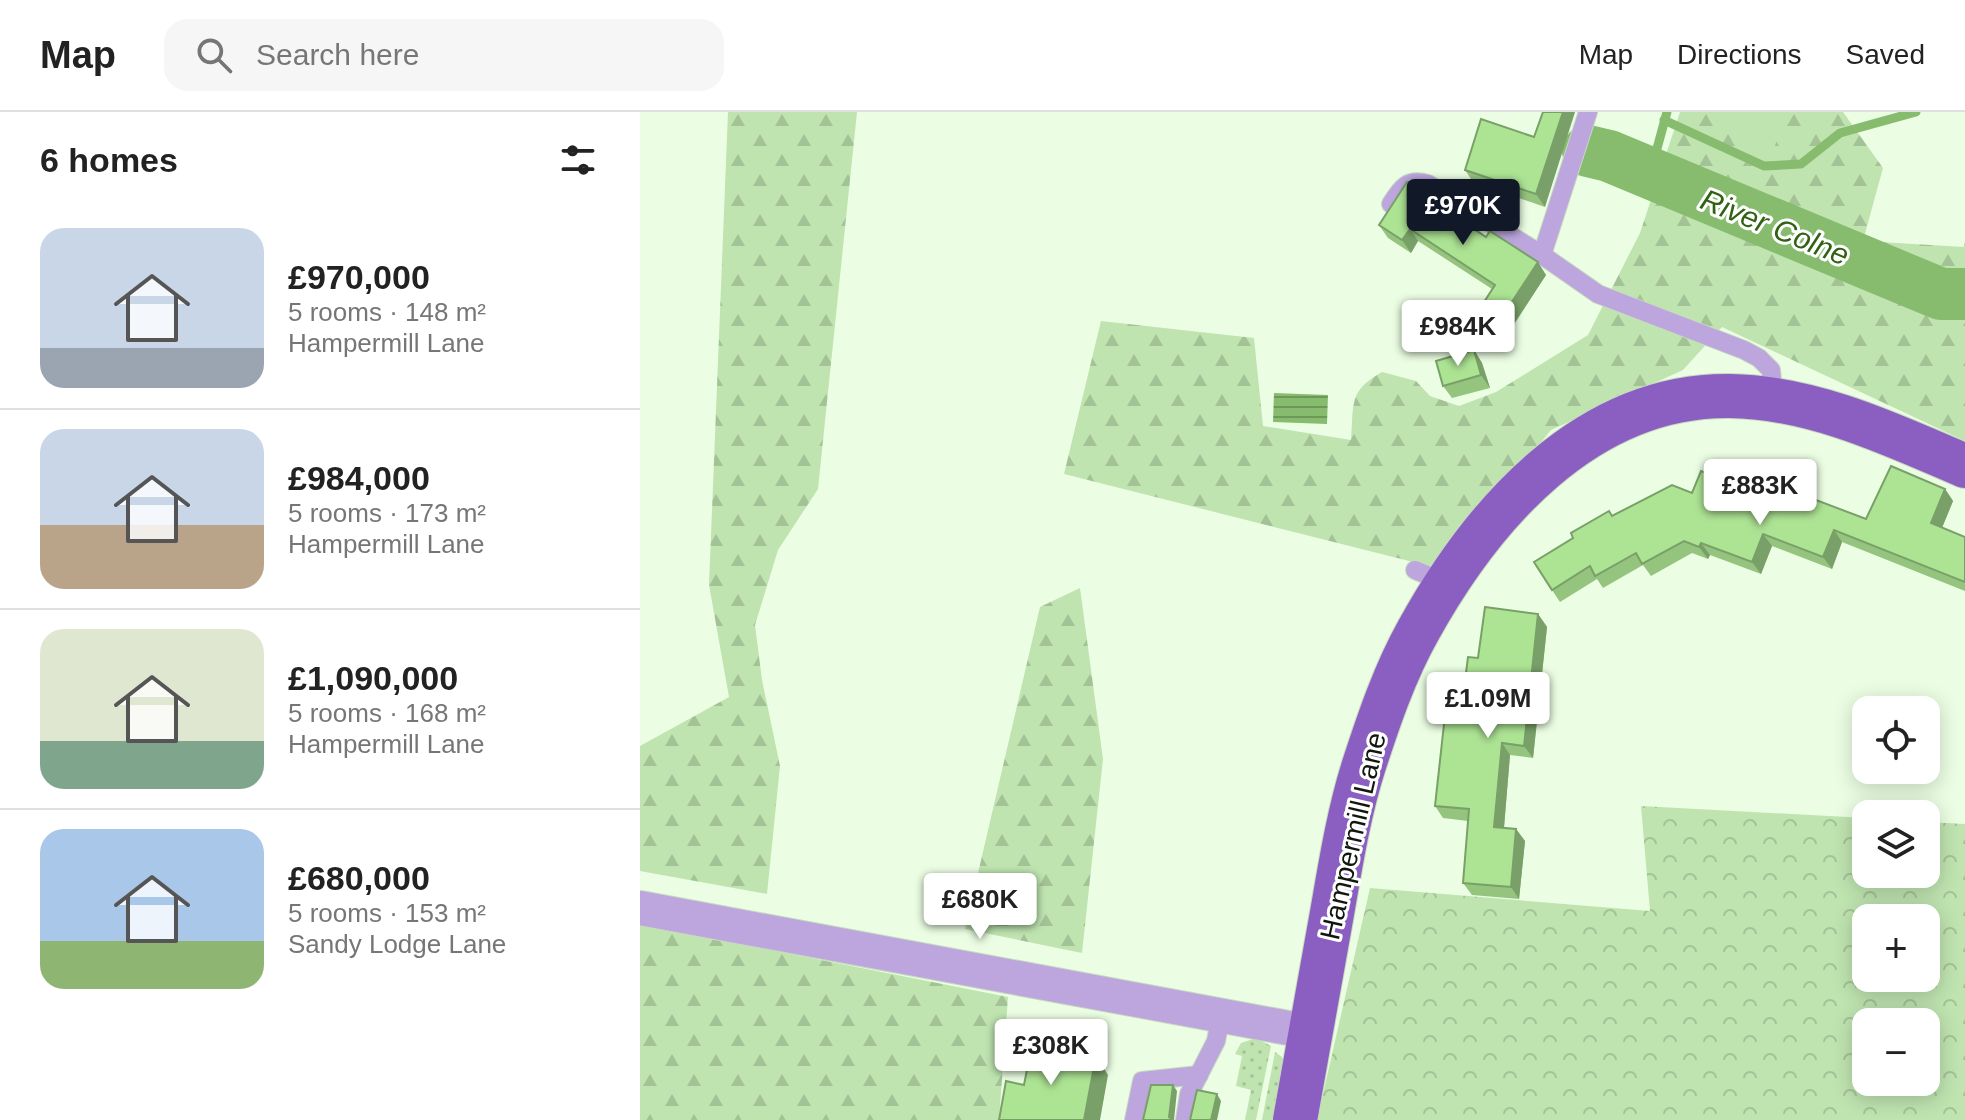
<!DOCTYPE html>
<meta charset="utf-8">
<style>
:root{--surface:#fff;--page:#f6f6f6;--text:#222;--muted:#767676;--line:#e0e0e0;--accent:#111827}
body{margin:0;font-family:Arial,sans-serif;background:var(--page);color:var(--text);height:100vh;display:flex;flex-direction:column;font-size:30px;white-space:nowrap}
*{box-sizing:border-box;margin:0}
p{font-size:26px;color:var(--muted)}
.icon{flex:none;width:44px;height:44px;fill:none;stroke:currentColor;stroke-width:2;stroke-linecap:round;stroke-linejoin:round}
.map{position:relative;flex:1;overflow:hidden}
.drawer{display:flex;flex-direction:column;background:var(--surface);width:640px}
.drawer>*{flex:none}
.fabs{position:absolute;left:1212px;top:584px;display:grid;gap:16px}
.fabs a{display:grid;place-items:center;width:88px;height:88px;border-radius:16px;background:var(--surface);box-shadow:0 4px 20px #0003;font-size:40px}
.price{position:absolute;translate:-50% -68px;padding:0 18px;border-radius:8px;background:#fff;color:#222;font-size:26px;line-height:52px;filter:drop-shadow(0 2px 4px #0008)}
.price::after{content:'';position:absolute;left:50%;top:48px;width:24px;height:18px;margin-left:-12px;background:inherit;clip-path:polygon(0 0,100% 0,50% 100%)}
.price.active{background:var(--accent);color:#fff}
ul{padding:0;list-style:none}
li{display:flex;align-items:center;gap:24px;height:200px;padding:0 40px}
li+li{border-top:2px solid var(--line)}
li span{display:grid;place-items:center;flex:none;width:224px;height:160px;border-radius:24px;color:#555}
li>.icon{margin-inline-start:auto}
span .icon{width:96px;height:96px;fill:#fffc;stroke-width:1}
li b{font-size:34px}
h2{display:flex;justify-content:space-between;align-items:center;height:96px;padding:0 40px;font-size:34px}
header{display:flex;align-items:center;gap:48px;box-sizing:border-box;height:112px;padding:0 40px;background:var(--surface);border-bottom:2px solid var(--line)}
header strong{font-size:38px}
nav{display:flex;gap:44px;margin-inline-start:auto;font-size:28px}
.search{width:560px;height:72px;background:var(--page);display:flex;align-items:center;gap:20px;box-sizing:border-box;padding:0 28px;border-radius:24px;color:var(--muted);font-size:30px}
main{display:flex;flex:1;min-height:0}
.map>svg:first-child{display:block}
.grass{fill:url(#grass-dots)}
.forest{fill:url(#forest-firs)}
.park{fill:url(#park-crowns);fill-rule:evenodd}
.pitch{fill:#bfe4b0}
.water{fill:url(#water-rules)}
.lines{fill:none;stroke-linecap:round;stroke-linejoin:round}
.stream{stroke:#87bc6f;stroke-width:9}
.river{stroke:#87bc6f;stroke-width:52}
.service-casing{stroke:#c8d9c1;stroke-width:20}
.minor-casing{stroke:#c8d9c1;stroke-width:36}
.primary-casing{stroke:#c8d9c1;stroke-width:46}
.service{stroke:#bca6dd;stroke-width:18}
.minor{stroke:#bca6dd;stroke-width:34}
.primary{stroke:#8b5ec2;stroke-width:44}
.wall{fill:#95c47f}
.shaded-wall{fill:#79a068}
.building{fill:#ade494;stroke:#79a068;stroke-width:2}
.labels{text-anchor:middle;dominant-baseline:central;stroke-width:6;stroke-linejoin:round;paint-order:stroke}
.street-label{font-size:28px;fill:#11170e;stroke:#fff}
.water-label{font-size:30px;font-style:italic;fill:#316112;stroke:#fff}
</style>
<header>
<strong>Map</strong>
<div class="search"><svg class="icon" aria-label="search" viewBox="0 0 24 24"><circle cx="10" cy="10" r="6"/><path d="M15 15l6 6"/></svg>Search here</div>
<nav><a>Map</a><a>Directions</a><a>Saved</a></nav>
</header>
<main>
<section class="drawer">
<h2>6 homes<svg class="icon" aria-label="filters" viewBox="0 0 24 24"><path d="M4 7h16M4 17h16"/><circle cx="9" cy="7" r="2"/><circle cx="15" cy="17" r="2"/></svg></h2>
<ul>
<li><span style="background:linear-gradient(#c9d6e8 75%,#9aa5b1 0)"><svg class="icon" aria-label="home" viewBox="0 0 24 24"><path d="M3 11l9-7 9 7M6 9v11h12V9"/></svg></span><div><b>£970,000</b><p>5 rooms · 148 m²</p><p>Hampermill Lane</p></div></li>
<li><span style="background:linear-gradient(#c9d6e8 60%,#b9a48a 0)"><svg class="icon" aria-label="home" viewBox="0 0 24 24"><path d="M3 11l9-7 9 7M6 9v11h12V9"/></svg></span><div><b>£984,000</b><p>5 rooms · 173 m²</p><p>Hampermill Lane</p></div></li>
<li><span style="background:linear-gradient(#dfe7d0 70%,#7fa58c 0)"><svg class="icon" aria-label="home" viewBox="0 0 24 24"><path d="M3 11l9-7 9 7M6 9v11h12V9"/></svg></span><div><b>£1,090,000</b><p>5 rooms · 168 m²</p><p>Hampermill Lane</p></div></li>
<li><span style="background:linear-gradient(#a9c7e8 70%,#8fb573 0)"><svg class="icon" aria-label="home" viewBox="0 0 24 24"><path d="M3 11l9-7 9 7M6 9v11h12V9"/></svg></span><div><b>£680,000</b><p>5 rooms · 153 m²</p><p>Sandy Lodge Lane</p></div></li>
</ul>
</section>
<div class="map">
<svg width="1325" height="1008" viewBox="0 0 1325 1008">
<defs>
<pattern id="grass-dots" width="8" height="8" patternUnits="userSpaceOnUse" patternTransform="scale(2)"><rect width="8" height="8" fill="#bfe4b0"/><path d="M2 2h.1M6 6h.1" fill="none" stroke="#a3c396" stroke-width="1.8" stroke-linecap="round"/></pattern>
<pattern id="forest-firs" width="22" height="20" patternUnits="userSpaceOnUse" patternTransform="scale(2)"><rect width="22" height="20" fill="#bfe4b0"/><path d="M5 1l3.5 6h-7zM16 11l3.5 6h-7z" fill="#a3c396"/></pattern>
<pattern id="park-crowns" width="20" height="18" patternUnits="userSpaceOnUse" patternTransform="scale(2)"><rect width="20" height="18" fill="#bfe4b0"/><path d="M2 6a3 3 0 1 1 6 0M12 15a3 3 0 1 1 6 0" fill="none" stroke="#a3c396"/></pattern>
<pattern id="water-rules" width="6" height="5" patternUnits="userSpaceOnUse" patternTransform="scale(2)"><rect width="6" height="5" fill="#87bc6f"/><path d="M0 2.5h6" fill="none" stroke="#6d985a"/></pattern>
</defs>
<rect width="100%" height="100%" fill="#ebfee3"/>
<g class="grass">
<path d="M616,926L631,934L616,1008H605L611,978L596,974L602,944L595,942L601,931Z"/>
<path d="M635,940L642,945L645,953L636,1008H622Z"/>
</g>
<g class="forest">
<path d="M88,0H217L178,377L138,438L115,513L122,568L140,654L127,782L0,759V634L89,585L69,473Z"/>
<path d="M1040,0H1203L1243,56L1223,129L1324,135L1325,128V329L1082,215L1043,258L911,318L797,456L424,362L461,209L614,226L623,314L711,328C714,292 708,279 742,260L776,269L790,284L819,294L856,280L948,223L1000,121Z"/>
<path d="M440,476L463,647L442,841L325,817L400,495Z"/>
<path d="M0,812L368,885L359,1008H0Z"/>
</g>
<path class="park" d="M1001,694L1226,706V762H1286V710L1325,712V1008H677L730,776L1010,799ZM1226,806H1286V866H1226ZM1226,910H1286V970H1226Z"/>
<path class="pitch" d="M1083,0H1147L1133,39L1076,17Z"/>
<path class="water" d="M634,281L688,283L687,312L633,310Z"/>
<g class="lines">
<g class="stream">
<path d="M1024,8L1124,54L1161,52L1200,21L1276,0"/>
<path d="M1010,62L1027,0"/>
</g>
<path class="river" d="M948,39L969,44L1301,182H1325"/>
<defs>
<g id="service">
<path d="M948,0L902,143L958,182L1104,238L1119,246L1131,258L1134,288"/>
<path d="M751,92C761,76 767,66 788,72L902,143"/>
<path d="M775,458L806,471"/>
<path d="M494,1008L502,969L559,963"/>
<path d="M545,1008L549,982L576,929L581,903"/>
</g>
<path id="minor" d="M0,796L670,920"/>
<path id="primary" d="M655,1008C666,944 678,881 689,818C699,763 707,706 724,653C739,607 755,560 778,519C842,403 946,282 1090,284C1172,285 1251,322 1325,354"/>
</defs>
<use href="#service" class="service-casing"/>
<use href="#minor" class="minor-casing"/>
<use href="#primary" class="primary-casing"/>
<use href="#service" class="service"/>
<use href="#minor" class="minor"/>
<use href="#primary" class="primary"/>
</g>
<g class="wall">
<path d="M894,25L905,95L833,70L825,58Z"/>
<path d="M801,95L906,163L863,229L844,216L835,204L852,177L778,129L771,141L748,126L739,113Z"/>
<path d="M834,238L842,251L850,276L812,286L803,274Z"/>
<path d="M1305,377L1313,389L1302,416L1325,425V479L1202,430L1192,457L1132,434L1121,462L1070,443L1068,447L1052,441L1011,464L1003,453L963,476L957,467L920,490L912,478L973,404L1052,381L1150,394L1226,407Z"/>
<path d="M898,502L907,515L893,646L870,643L864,716L876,717L885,729L879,787L832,783L823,771L828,709L803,706L795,694L815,596L823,584L838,546Z"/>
</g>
<g class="shaded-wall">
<path d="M923,0H935L905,95L896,82Z"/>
<path d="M792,82L801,95L789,87Z"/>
<path d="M770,117L778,129L771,141L762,128Z"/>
<path d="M898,150L906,163L863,229L855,216Z"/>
<path d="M834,238L842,251L850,276L841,263Z"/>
<path d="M1305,377L1313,389L1299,423L1291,411Z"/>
<path d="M1194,418L1202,430L1192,457L1183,445Z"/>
<path d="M1123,422L1132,434L1121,462L1112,450Z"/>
<path d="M1061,431L1070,443L1068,447L1059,435Z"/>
<path d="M898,502L907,515L893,646L884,634Z"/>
<path d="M862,631L870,643L863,727L854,715Z"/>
<path d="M876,717L885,729L879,787L871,775Z"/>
<path d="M456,944L468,963L460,1008H444Z"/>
<path d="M533,973L537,979L534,1008H531L529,1005Z"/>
<path d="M577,982L581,989L577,1008H571Z"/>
</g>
<g class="building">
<path d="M903,0H923L896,82L825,58L841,7L894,25Z"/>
<path d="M767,70L775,71L792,82L789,87L846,125L850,119L898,150L855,216L835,204L855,173L770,117L762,128L739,113Z"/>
<path d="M834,238L841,263L803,274L796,249Z"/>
<path d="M1251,354L1305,377L1291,411L1325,425V470L1194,418L1183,445L1123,422L1112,450L1061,431L1059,435L1044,429L1002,452L996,441L955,464L950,454L912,478L894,450L933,426L931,421L969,399L972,404L1032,373L1052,381L1061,359L1150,394L1155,380L1226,407Z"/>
<path d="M845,495L898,502L884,634L862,631L854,715L876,717L871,775L823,771L829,697L795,694L806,594L815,596L816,583L823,584L828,545L838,546Z"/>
<path d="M392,932L456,944L444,1008H359L366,969L384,973Z"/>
<path d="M511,973H533L529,1005L533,1008H503Z"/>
<path d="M557,978L577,982L571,1008H550Z"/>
</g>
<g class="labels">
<g class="street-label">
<text transform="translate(713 724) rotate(-77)">Hampermill Lane</text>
</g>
<g class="water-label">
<text transform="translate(1135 115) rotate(22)">River Colne</text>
</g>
</g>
</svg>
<div class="fabs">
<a><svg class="icon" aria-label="locate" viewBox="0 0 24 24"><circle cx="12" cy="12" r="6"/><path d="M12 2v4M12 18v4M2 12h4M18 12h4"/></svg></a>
<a><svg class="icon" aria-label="layers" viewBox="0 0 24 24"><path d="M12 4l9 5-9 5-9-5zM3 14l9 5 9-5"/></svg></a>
<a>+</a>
<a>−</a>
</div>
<b class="price active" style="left:823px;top:135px">£970K</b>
<b class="price" style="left:818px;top:256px">£984K</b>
<b class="price" style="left:1120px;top:415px">£883K</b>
<b class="price" style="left:848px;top:628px">£1.09M</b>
<b class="price" style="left:340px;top:829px">£680K</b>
<b class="price" style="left:411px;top:975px">£308K</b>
</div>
</main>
